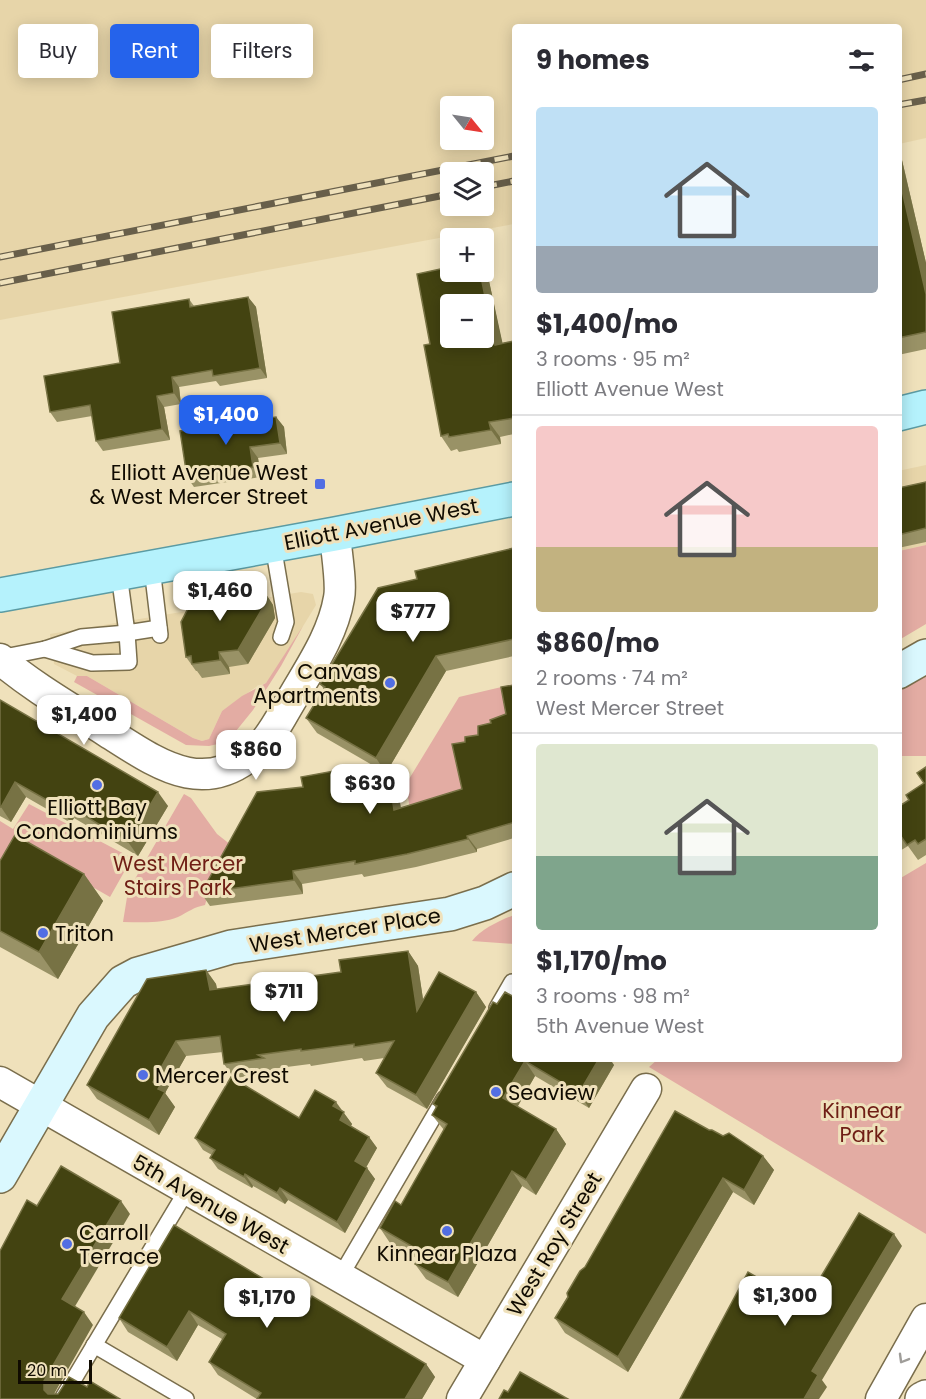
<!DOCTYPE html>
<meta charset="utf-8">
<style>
:root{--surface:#fff;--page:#f7f7f7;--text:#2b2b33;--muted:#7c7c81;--line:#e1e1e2;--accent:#2563eb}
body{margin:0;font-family:Poppins,sans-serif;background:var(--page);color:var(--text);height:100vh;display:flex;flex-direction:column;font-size:22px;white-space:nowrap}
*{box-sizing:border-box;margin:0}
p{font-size:20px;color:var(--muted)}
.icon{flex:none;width:33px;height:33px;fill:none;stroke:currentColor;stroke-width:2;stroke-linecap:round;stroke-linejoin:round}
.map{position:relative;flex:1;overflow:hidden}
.panel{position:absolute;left:512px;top:24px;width:390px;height:1038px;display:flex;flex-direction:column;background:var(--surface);border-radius:6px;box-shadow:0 3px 15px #0003}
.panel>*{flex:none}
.hud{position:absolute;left:18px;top:24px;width:404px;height:54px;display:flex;gap:12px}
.needle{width:39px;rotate:120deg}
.fabs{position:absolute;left:440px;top:96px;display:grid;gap:12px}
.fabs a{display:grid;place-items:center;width:54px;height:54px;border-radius:6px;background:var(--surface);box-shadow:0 3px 15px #0003;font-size:30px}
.scale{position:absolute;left:18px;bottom:15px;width:74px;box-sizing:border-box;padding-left:6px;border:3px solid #100b01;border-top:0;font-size:16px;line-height:21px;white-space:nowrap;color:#100b01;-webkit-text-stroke:4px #efe1bb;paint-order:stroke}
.price{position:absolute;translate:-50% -51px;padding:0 14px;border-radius:12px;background:#fff;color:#222;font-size:20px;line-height:39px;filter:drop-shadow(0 2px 3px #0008)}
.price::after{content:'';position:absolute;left:50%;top:36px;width:18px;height:14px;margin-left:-9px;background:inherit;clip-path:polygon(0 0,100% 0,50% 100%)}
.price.active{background:var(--accent);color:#fff}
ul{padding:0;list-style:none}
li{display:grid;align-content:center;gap:12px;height:318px;padding:0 24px}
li+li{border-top:2px solid var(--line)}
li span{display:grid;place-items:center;height:186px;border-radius:6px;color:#555}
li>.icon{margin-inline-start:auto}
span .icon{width:108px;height:108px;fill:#fffc;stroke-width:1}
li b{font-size:26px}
h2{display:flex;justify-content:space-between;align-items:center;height:72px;padding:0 24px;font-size:26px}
.chip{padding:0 21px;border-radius:6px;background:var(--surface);box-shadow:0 3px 15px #0003;font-size:21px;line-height:54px}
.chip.active{background:var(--accent);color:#fff}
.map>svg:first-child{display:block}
.built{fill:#e7d5a9;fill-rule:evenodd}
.green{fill:#e3aca3}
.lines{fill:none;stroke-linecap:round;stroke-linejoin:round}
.service-casing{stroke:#7a6e4c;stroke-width:18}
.minor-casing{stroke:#7a6e4c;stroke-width:33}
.tertiary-casing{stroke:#7a6e4c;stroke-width:36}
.secondary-casing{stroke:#7a6e4c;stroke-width:36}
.primary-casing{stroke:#5b9ba3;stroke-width:36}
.service{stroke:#fff;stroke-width:15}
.minor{stroke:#fff;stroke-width:30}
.tertiary{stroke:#fff;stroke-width:33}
.secondary{stroke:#daf8fe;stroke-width:33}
.primary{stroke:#b5f2fc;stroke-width:33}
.rail-casing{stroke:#685f4a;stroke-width:7}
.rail{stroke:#efe1bb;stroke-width:4.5;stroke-dasharray:14;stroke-linecap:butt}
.wall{fill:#999266}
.shaded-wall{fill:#777244}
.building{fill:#434311;stroke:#777244;stroke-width:1.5;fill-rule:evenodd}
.oneway{stroke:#9f9d99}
.poi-dot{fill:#526ee3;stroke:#efe1bb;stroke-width:2}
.labels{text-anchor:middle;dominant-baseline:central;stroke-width:6;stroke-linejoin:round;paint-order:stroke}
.poi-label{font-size:21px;fill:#100b01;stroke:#efe1bb;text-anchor:start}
.street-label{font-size:21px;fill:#100b01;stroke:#efe1bb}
.park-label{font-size:21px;fill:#6f1e15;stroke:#efe1bb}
</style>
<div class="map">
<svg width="926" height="1399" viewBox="0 0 926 1399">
<rect width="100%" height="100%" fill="#efe1bb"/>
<g class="built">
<path d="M0,0H926V138L899,144L898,27H514V224L0,320ZM450,106H483V140H450ZM450,172H483V206H450Z"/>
<path d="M926,465V545L899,551L898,471Z"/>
<path d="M301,592L313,594L316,605L275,672L266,683L256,687L222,711L209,739L202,741L193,738L87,676H77L54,664L50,634Z"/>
</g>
<g class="green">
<path d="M926,545V624L899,640V551Z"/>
<path d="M303,626L281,666L253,710L236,731L222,743L209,746L186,745L74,682L77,676H87L193,738L202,741L209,739L222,711L242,696L266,683Z"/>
<path d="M926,672V756H899L898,689Z"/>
<path d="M514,684C514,721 484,770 468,804L411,817L406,784L459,697Z"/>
<path d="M184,794L191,798L217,834L231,845L211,884L205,905C194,907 188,912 178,917C161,924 141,922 123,922L128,891Z"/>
<path d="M29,804L132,858L110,897L35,854L0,868V821L13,829Z"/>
<path d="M926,863V1234L649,1067L658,1059H898L899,879Z"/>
<path d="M514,915V944L472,941C481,929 501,920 514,915Z"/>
</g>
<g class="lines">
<defs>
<g id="service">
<path d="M273,545L286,622L281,637"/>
<path d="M152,568L160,635"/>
<path d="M119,574L127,633L159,628"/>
<path d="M127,633L129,662L92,663L45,649L81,637Z"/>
<path d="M0,658L45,649"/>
<path d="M497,1008L512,982"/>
<path d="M340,1277L444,1099"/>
<path d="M94,1345L186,1399"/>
<path d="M62,1399L187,1190"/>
</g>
<g id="minor">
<path d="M0,659C33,687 70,708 106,731C158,764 206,801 261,746C274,733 283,713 293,697C311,666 333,634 339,598C342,584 336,550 335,534"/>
<path d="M0,1082L485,1360"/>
<path d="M462,1399L646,1089"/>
<path d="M881,1399L926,1319"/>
</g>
<path id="tertiary" d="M922,1399L926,1397"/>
<g id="secondary">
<path d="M898,672L926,656"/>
<path d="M0,1176L93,1016L123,982L138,974L231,947L450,914L485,903L514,889"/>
</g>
<g id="primary">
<path d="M898,414L926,407"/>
<path d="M0,595L335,534L514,499"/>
</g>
</defs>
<use href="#service" class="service-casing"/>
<use href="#minor" class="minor-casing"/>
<use href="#tertiary" class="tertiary-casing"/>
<use href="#secondary" class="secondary-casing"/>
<use href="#primary" class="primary-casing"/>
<use href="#service" class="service"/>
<use href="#minor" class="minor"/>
<use href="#tertiary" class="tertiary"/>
<use href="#secondary" class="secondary"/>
<use href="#primary" class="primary"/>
<defs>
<g id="rail">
<path d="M898,80L926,74"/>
<path d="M898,105L926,100"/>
<path d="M483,187L514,181"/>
<path d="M0,257L514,156"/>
<path d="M0,283L450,194"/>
</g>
</defs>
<use href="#rail" class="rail-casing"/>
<use href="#rail" class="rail"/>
</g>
<g class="wall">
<path d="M898,143L926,263V349L898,355Z"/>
<path d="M483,263L486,267L502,343L514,341V434L500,437L501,444L459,452L457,449L451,451L441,436L430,344L483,272Z"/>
<path d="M248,297L256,307L267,378L220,386L216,381L179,387L181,404L164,407L170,440L103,451L96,441L92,416L57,422L50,412L120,363L189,299L194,306Z"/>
<path d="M276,417L284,427L287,454L258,458L261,477L194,487L187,477Z"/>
<path d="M926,482V542L898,548V488Z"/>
<path d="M514,548V656L446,671L386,773L317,733L306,718L324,689L320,684L417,579Z"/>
<path d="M260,585L273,605L275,618L248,664L229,667L230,674L202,678L197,671H196L186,657Z"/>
<path d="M514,685V838L477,849V852L416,867L364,877L362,874L302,884L303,894L210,906L201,893L303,787L383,773L393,786V793L400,803L401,808L462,789L465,742L478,735L491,723L506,714Z"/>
<path d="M0,700L168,806L138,856L74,818L71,823L26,797L11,822L0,816Z"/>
<path d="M926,767V855L918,860L908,846L898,852V807L909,800L924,783Z"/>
<path d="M0,861L84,874L103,901L58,979L0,947Z"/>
<path d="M408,951L418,966L423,999L476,992L486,1007L427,1109L387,1087L376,1073L384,1058L364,1061L362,1058L311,1066L310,1064L271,1069L274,1073L234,1078L224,1064L223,1052L186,1056L165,1093L175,1107L159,1135L97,1099L87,1085L206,970L216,984L217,989L341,972Z"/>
<path d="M493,1002L614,1065L589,1108L535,1076L517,1107L556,1129L566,1144L536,1195L522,1186L458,1297L426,1279L415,1264L418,1259L390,1243L380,1228L401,1205L444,1130L432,1115L436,1108L433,1104Z"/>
<path d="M342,1111L352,1124L351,1126L369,1137L377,1148L366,1167L375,1179L345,1233L288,1200L285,1204L253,1186L252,1188L218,1169L210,1158L212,1155L203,1150L195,1138L299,1118Z"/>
<path d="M709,1130L763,1156L774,1170L754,1205L733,1192L628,1372L565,1333L555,1318L585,1267Z"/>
<path d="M174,1225L307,1305L426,1364L435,1377L422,1399H257L218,1375L209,1362L222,1339L198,1325L177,1361L128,1332L119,1318Z"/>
</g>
<g class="shaded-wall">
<path d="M898,143L926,263V294L898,173Z"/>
<path d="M483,263L486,267L506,359L495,345L480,272H483Z"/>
<path d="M248,297L256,307L267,378L260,368Z"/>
<path d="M172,377L179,387L181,404L174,393Z"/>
<path d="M157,396L164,407L170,440L162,429Z"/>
<path d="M276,417L284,427L287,454L280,443Z"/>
<path d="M489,422L500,437L501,444L491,430Z"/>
<path d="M250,447L258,458L261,477L253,467Z"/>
<path d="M260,585L273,605L275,618L248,664L238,650Z"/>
<path d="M219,652L229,667L230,674L220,660Z"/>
<path d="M436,656L446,671L386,773L376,758Z"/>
<path d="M383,773L393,786V793L400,803L403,823L394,810L385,791Z"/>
<path d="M15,782L26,797L11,822L1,807Z"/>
<path d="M158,792L168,806L138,856L128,842Z"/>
<path d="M64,803L74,818L71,823L61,808Z"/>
<path d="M467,836L477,849V852L468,839Z"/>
<path d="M293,871L302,884L303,894L294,880Z"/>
<path d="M84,874L103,901L58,979L39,952Z"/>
<path d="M408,951L418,966L427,1026L417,1011Z"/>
<path d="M206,970L216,984L220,1005L210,990Z"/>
<path d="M476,992L486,1007L427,1109L416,1095Z"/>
<path d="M176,1041L186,1056L165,1093L175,1107L159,1135L149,1120L153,1082Z"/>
<path d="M599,1059H610L614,1065L589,1108L579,1093Z"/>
<path d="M525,1061L535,1076L514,1113L503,1098Z"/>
<path d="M336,1102L352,1124L348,1131L340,1120L333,1106Z"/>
<path d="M556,1129L566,1144L536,1195L526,1180Z"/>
<path d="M369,1137L377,1148L363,1173L355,1161Z"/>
<path d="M763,1156L774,1170L754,1205L744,1190Z"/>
<path d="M367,1168L375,1179L345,1233L337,1222Z"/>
<path d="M512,1171L522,1186L458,1297L448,1282Z"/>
<path d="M245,1174L253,1186L252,1188L244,1177Z"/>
<path d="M723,1178L733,1192L628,1372L618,1357Z"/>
<path d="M280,1188L288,1200L285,1204L277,1193Z"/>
<path d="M121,1201L130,1214L71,1313L62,1299Z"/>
<path d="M894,1234L902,1246L822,1380L827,1387L819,1399H804L812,1371Z"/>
<path d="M189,1311L198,1325L177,1361L167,1347Z"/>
<path d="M84,1312L93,1325L54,1394L53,1399L44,1390V1381Z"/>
<path d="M426,1364L435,1377L422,1399H405Z"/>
</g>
<g class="building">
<path d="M898,173L926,294V332L898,338Z"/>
<path d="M450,267V272H480L495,345L514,341V418L489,422L491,430L449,437L448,434L441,436L424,345L430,344L417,274ZM450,304H483V338H450Z"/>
<path d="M248,297L260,368L213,376L212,370L172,377L174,393L157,396L162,429L96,441L90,405L50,412L44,376L120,363L112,312L189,299L190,307Z"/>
<path d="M276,417L280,443L250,447L253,467L187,477L180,431Z"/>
<path d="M926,482V528L898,535V488Z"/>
<path d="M514,548V639L436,656L376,758L306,718L325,687L320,684L378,588L417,579L415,571Z"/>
<path d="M260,585L263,591L265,604L238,650L219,652L220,660L192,664L191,656L186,657L181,622L196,593Z"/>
<path d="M514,685V824L512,823L467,836L468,839L407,854L355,864V861L293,871L294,880L201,893L257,792L303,787L301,777L367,765L383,773L385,791L391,790L394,810L462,789L452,744L465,742V737L478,735V726L491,723L490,720L506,714L501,687Z"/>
<path d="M0,700L158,792L128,842L64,803L61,808L15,782L1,807H0Z"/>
<path d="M926,767V839L918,844L915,840L907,845L898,832V807L909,800L906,795L924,783L917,773Z"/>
<path d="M15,835L84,874L39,952L0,931V861Z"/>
<path d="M408,951L417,1011L439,972L476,992L416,1095L376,1073L394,1041L354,1047V1044L301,1051V1049L258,1055L264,1058L224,1064L220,1036L176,1041L153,1082L160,1086L158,1089L165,1092L149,1120L87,1085L147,979L206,970L210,990L341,972L339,960Z"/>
<path d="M505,992L514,997V1059H599L579,1093L525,1061L503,1098L556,1129L526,1180L512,1171L448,1282L415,1264L422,1252L380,1228L395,1201L401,1205L447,1124L432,1115L437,1106L433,1104L493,1002L497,1004Z"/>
<path d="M231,1077L299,1118L315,1090L336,1102L333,1106L344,1112L340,1120L369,1137L355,1161L367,1168L337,1222L280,1188L277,1193L245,1174L244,1177L210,1158L215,1150L195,1138Z"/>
<path d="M675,1111L709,1130H712L723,1136L729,1133L763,1156L744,1190L723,1178L618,1357L555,1318L568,1297L567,1293L580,1271L585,1267Z"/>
<path d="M61,1166L121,1201L62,1299L84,1312L44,1381V1390L48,1394H58L69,1377L87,1387L90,1381L120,1399H0V1251L27,1200L37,1206Z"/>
<path d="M859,1213L894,1234L812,1371L818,1375L804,1399H680L748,1272L804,1305Z"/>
<path d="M174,1225L307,1305L312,1296L426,1364L405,1399H257L261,1393L209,1362L226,1334L189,1311L167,1347L119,1318Z"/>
<path d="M520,1372L568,1399H499L504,1390L508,1392Z"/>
</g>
<defs><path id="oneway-chevron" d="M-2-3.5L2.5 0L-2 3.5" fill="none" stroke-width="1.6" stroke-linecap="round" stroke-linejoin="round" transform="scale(1.5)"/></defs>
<use class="oneway" href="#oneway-chevron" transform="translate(903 1359) rotate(120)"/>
<g class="poi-dot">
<rect x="314" y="478" width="12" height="12" rx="3"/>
<circle cx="390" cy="683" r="6"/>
<circle cx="97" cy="785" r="6"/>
<circle cx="43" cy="933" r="6"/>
<circle cx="143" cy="1075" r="6"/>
<circle cx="496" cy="1092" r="6"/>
<circle cx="447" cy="1231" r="6"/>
<circle cx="67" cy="1244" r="6"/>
</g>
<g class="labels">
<g class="poi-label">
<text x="308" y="472" text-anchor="end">Elliott Avenue West<tspan x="308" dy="24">&amp; West Mercer Street</tspan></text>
<text x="378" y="671" text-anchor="end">Canvas<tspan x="378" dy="24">Apartments</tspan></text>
<text x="97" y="807" text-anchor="middle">Elliott Bay<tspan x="97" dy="24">Condominiums</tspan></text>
<text x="55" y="933">Triton</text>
<text x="155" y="1075">Mercer Crest</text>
<text x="508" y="1092">Seaview</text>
<text x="79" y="1232">Carroll<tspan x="79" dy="24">Terrace</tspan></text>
<text x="447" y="1253" text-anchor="middle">Kinnear Plaza</text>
</g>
<g class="street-label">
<text transform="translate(381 524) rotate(-11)">Elliott Avenue West</text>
<text transform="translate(345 930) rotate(-9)">West Mercer Place</text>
<text transform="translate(211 1204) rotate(30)">5th Avenue West</text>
<text transform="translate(554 1244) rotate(-59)">West Roy Street</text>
</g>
<g class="park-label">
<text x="178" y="863">West Mercer<tspan x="178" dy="24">Stairs Park</tspan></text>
<text x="862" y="1110">Kinnear<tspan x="862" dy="24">Park</tspan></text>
</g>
</g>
</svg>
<div class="fabs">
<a><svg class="needle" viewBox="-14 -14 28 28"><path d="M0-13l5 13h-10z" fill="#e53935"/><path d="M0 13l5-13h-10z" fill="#7c7c81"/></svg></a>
<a><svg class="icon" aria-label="layers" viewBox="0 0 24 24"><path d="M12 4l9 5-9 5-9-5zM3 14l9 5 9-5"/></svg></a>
<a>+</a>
<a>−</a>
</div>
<div class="scale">20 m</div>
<b class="price active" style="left:226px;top:446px">$1,400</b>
<b class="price" style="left:220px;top:622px">$1,460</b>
<b class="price" style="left:413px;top:643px">$777</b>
<b class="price" style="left:84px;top:746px">$1,400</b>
<b class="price" style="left:256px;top:781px">$860</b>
<b class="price" style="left:370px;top:815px">$630</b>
<b class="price" style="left:284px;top:1023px">$711</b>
<b class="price" style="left:785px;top:1327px">$1,300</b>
<b class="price" style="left:267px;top:1329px">$1,170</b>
<div class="hud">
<a class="chip">Buy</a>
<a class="chip active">Rent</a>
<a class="chip">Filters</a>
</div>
<section class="panel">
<h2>9 homes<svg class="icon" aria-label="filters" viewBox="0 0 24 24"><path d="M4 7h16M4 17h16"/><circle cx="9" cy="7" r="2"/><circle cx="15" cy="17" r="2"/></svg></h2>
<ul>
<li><span style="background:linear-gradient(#bfe0f5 75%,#9aa5b1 0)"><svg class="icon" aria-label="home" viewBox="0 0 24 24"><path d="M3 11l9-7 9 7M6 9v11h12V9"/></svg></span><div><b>$1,400/mo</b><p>3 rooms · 95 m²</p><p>Elliott Avenue West</p></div></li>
<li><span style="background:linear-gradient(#f6c9c9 65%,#c2b280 0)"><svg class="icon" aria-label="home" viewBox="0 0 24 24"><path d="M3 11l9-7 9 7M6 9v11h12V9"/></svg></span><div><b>$860/mo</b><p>2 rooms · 74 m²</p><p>West Mercer Street</p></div></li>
<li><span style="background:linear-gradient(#dfe7d0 60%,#7fa58c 0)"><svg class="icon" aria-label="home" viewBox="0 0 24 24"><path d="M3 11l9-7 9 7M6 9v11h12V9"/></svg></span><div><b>$1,170/mo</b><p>3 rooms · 98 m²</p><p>5th Avenue West</p></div></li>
</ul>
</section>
</div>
